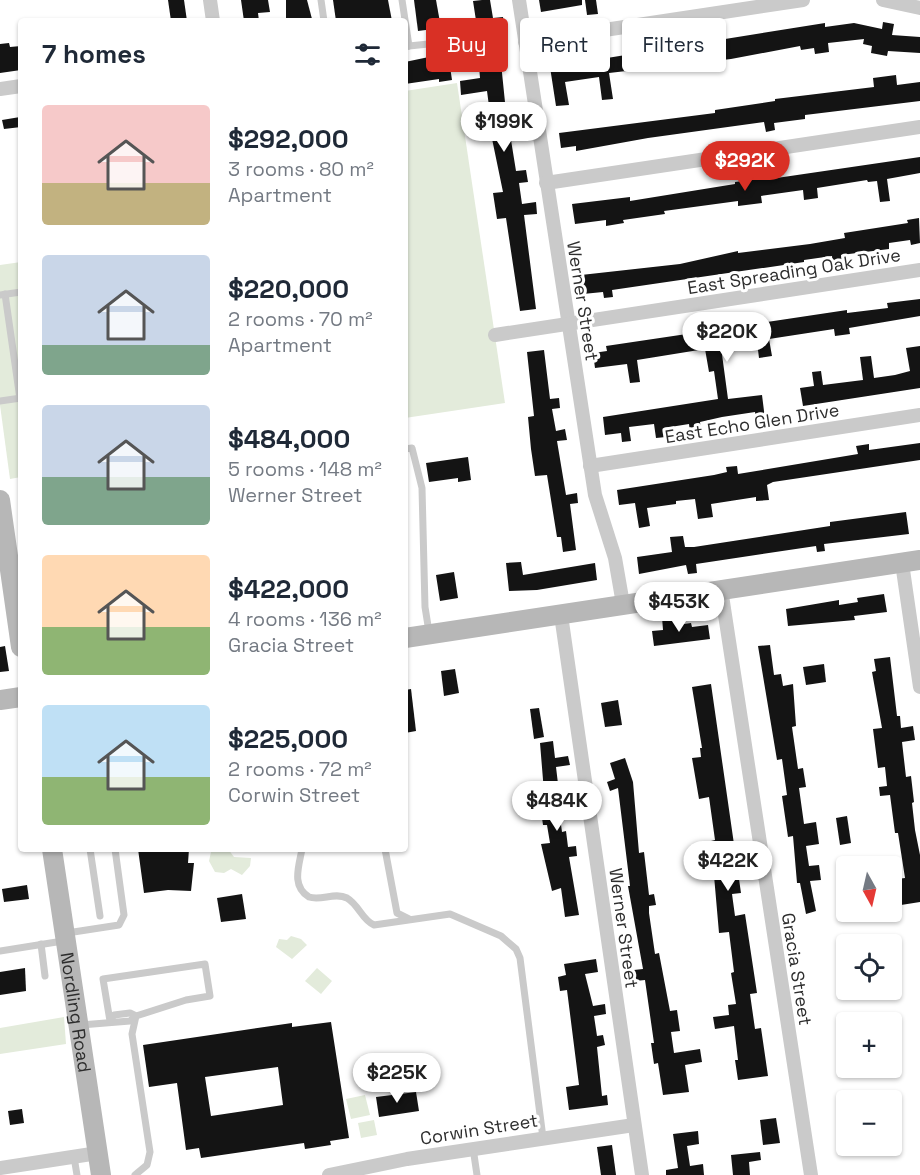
<!DOCTYPE html>
<meta charset="utf-8">
<style>
:root{--surface:#fff;--page:#f6f6f7;--text:#1f2937;--muted:#747a83;--accent:#d93025}
body{margin:0;font-family:"Space Grotesk",sans-serif;background:var(--page);color:var(--text);height:100vh;display:flex;flex-direction:column;font-size:22px;white-space:nowrap}
*{box-sizing:border-box;margin:0}
p{font-size:20px;color:var(--muted)}
.icon{flex:none;width:33px;height:33px;fill:none;stroke:currentColor;stroke-width:2;stroke-linecap:round;stroke-linejoin:round}
.map{position:relative;flex:1;overflow:hidden}
.details{position:absolute;left:18px;top:18px;width:390px;height:834px;display:flex;flex-direction:column;background:var(--surface);border-radius:6px;box-shadow:0 2px 4px #0004}
.details>*{flex:none}
.guide{position:absolute;left:426px;top:18px;width:404px;height:54px;display:flex;gap:12px}
.needle{width:39px;rotate:172deg}
.controls{position:absolute;left:836px;top:856px;display:grid;gap:12px}
.controls a{display:grid;place-items:center;width:66px;height:66px;border-radius:6px;background:var(--surface);box-shadow:0 2px 4px #0004;font-size:30px}
.price{position:absolute;translate:-50% -51px;padding:0 14px;border-radius:21px;background:#fff;color:#222;font-size:20px;line-height:39px;filter:drop-shadow(0 2px 3px #0008)}
.price::after{content:'';position:absolute;left:50%;top:36px;width:18px;height:14px;margin-left:-9px;background:inherit;clip-path:polygon(0 0,100% 0,50% 100%)}
.price.current{background:var(--accent);color:#fff}
ul{padding:0;list-style:none}
li{display:flex;align-items:center;gap:18px;height:150px;padding:0 24px}
li span{display:grid;place-items:center;flex:none;width:168px;height:120px;border-radius:6px;color:#555}
li>.icon{margin-inline-start:auto}
span .icon{width:72px;height:72px;fill:#fffc;stroke-width:1}
li b{font-size:26px}
h2{display:flex;justify-content:space-between;align-items:center;height:72px;padding:0 24px;font-size:26px}
.pill{padding:0 21px;border-radius:6px;background:var(--surface);box-shadow:0 2px 4px #0004;font-size:21px;line-height:54px}
.pill.current{background:var(--accent);color:#fff}
.map>svg:first-child{display:block}
.green{fill:#e3ebdb}
.building{fill:#141414;fill-rule:evenodd}
.lines{fill:none;stroke-linecap:round;stroke-linejoin:round}
.lane{stroke:#cacaca;stroke-width:7}
.street{stroke:#cacaca;stroke-width:14}
.secondary{stroke:#b7b7b7;stroke-width:20}
.labels{text-anchor:middle;dominant-baseline:central;stroke-width:6;stroke-linejoin:round;paint-order:stroke}
.street-label{font-size:18px;fill:#2d2d2d;stroke:#fff}
</style>
<div class="map">
<svg width="920" height="1175" viewBox="0 0 920 1175">
<rect width="100%" height="100%" fill="#fff"/>
<g class="green">
<path d="M457,83L505,403L405,418V91Z"/>
<path d="M21,262V477L10,479L0,405V265Z"/>
<path d="M216,849H228L234,857L251,858L250,866L242,875L231,869L224,873L215,872L209,861L211,852Z"/>
<path d="M291,936L301,939L307,945L292,959L276,947L279,939L287,940Z"/>
<path d="M317,968L332,981L321,994L305,981Z"/>
<path d="M64,1017L66,1044L0,1054V1028Z"/>
<path d="M365,1095L370,1115L351,1119L346,1099Z"/>
<path d="M374,1120L377,1135L361,1138L358,1123Z"/>
</g>
<g class="building">
<path d="M168,0H184L187,21H171Z"/>
<path d="M241,0H268L270,12L258,13L259,21H244Z"/>
<path d="M286,0H307L312,19L286,21Z"/>
<path d="M333,0H388L392,21H336Z"/>
<path d="M414,0H436L441,28L418,31Z"/>
<path d="M482,0H490L493,18L503,17L504,25L493,27L498,63H501L506,112L518,110L519,120L504,122L507,141L511,140L516,171L526,170L528,182L519,183L522,204L536,202L537,214L524,215L536,309L520,311L506,218L497,219L493,193L503,192L490,129H492L487,91L461,95L460,81L480,78L479,66H483L473,1Z"/>
<path d="M539,0H582V5L541,12Z"/>
<path d="M585,0H596L598,14L587,15Z"/>
<path d="M883,22L894,24L892,35L920,37V53L888,51L887,56L871,53L872,46L863,44L864,39L828,43L829,52L815,54L814,48L801,50L800,46L731,59L609,73L613,99L602,100L599,77L565,82L569,105L556,106L550,67L595,59L594,51L606,50L607,58L825,23V27L854,23L882,29Z"/>
<path d="M9,43L10,47L21,46V70L0,73V44Z"/>
<path d="M448,53L452,80L439,82V79L405,84V62Z"/>
<path d="M896,75L897,85L920,82V101L805,115V119L774,123L775,130L766,132L764,122L648,138L576,151V146L561,148L559,133L715,113V110L775,101V99L874,87L873,78Z"/>
<path d="M20,117L21,127L4,129L2,120Z"/>
<path d="M920,157V173L887,179L890,201L880,202L877,181L868,182L867,180L817,188L818,198L804,200L803,190L761,196L762,203L738,206V201L664,211L665,214L623,220L624,223L606,226V220L575,224L572,204L630,197V201L735,184V182L752,180L750,168L761,167L763,180Z"/>
<path d="M919,218L920,243L911,245L910,240L889,243V249L841,255L843,266L833,268L832,256L804,260V262L612,290L613,297L604,298L603,292L583,294L581,275L680,264L738,251V253L810,244L845,238L844,233L908,223L907,220Z"/>
<path d="M920,299V316L849,328L850,334L835,336L834,329L769,339L772,356L759,358L757,342L721,347L728,399L762,395L765,419L756,420L755,412L722,417L700,422L701,430L690,432L689,424L664,428L666,437L656,438L654,424L629,427L631,441L622,442L621,433L605,435L603,417L718,399L714,371L709,372L705,349L637,360L640,382L630,383L627,364L595,368L593,353L607,351L606,346L847,310V313L888,308L887,303Z"/>
<path d="M920,346V388L803,406L800,388L814,386L812,372L821,371L823,385L863,380L860,357L871,356L874,378L895,375L910,371L906,348Z"/>
<path d="M544,350L550,399L559,398L560,408L552,409L556,431L565,429L567,440L557,441L566,495L577,493L578,503L570,504L576,550L563,552L561,537H557L547,475L535,476L531,449L528,417L534,416L527,352Z"/>
<path d="M920,443V460L773,482L767,485L769,500L756,501V497L711,504L713,517L698,519L695,499L676,501V504L647,508L650,526L639,528L635,503L619,505L617,490L714,475L727,472L726,467L737,466L738,474L858,454L856,446L869,444V450Z"/>
<path d="M468,457L471,480L458,482V478L429,482L426,463Z"/>
<path d="M906,512L909,534L824,544L825,551L817,552L816,546L696,564L697,573L688,574L686,565L639,574L637,557L672,552L670,537L683,536L685,547H694L830,526V522Z"/>
<path d="M521,562L523,575L595,563L597,580L537,590L509,591L506,563Z"/>
<path d="M454,572L458,598L440,601L436,575Z"/>
<path d="M884,594L887,612L854,616L855,620L788,626L786,609L839,600V605L858,602L857,598Z"/>
<path d="M676,615L677,625L691,623L692,627L708,625L710,639L654,646L652,631L663,630L662,617Z"/>
<path d="M770,645L774,675L781,674L783,686L793,684L796,726L792,727L798,769L803,768L806,787L799,788L804,824L816,822L819,844L806,846L809,866L819,865L821,880L810,881L816,911L806,914L800,883H797L793,836L788,837L782,796L787,795L782,759L777,760L758,646Z"/>
<path d="M5,646L9,671L0,672V647Z"/>
<path d="M890,657L897,716H900L901,728L913,726L915,740L902,742L906,777L911,776L914,802L912,803L915,830L920,855V902L901,905L897,879L905,878L898,833H895L890,795L880,796L879,787L887,786L885,767L878,768L873,729L882,728L872,672L876,671L874,659Z"/>
<path d="M824,664L826,682L806,685L803,667Z"/>
<path d="M455,669L459,693L444,696L441,671Z"/>
<path d="M711,684L741,893L732,894L735,916L745,914L757,993L750,994L755,1029L761,1028L768,1076L738,1080L735,1060H738L734,1026L715,1029L713,1017L729,1015L728,1005L736,1004L731,973L734,972L729,932L719,933L711,841L715,840L709,797L699,799L692,758L701,757L700,748H702L692,687Z"/>
<path d="M411,689L416,731L405,733V690Z"/>
<path d="M618,700L622,725L605,727L601,703Z"/>
<path d="M539,708L544,737L534,739L530,709Z"/>
<path d="M553,741L555,758L568,756L570,765L556,767L561,809L559,810L562,832L566,831L568,847L576,846L577,856L569,857L579,915L565,917L561,888L552,891L541,844L550,843L547,825H543L540,804H545L540,743Z"/>
<path d="M625,758L633,782L639,853L644,852L649,895L654,894L656,905L649,906V913L655,954L659,953L670,1011L677,1010L680,1031L671,1032L674,1053L700,1049L702,1062L685,1065L689,1092L663,1095L658,1063L654,1064L651,1043H654L645,980L635,981L634,970L643,969L628,886H630L618,788L610,791L607,782L615,779L610,763Z"/>
<path d="M847,816L851,843L840,845L836,818Z"/>
<path d="M138,849H189L188,863H194L191,891L168,890L144,893Z"/>
<path d="M27,885L29,899L4,902L2,889Z"/>
<path d="M242,894L246,919L221,922L217,898Z"/>
<path d="M596,959L598,972L585,974L593,1006L605,1004L606,1014L594,1016L597,1036L603,1035L605,1045L597,1047L602,1096L607,1095L608,1105L569,1110L566,1087L579,1085L567,990L560,991L558,977L566,975L564,964Z"/>
<path d="M25,968L26,991L0,995V972Z"/>
<path d="M331,1022L349,1138L330,1141L331,1145L305,1149L304,1143L201,1158L199,1148L186,1150L177,1083L149,1087L143,1045L292,1023V1027ZM278,1067L283,1105L211,1116L205,1077Z"/>
<path d="M416,1092L419,1111L379,1117L376,1097Z"/>
<path d="M22,1109L24,1123L10,1125L8,1111Z"/>
<path d="M776,1118L780,1143L763,1145L760,1120Z"/>
<path d="M698,1131L699,1144L687,1146L690,1166L703,1164L704,1175H666V1170L678,1168L673,1134Z"/>
<path d="M612,1145L616,1175H601L597,1147Z"/>
<path d="M760,1152L761,1160L749,1162L750,1175H733L731,1155Z"/>
</g>
<g class="lines">
<g class="lane">
<path d="M321,0L324,21"/>
<path d="M402,0L409,46L405,47"/>
<path d="M409,46L438,43"/>
<path d="M5,294L20,399"/>
<path d="M0,295L21,292"/>
<path d="M0,401L21,398"/>
<path d="M405,449L412,448L422,488L425,607L429,632"/>
<path d="M90,849L100,916"/>
<path d="M302,849C299,866 291,886 309,897C321,901 335,892 347,898C359,905 362,920 374,925L450,914L501,936L516,949L520,958L543,1138"/>
<path d="M385,849L397,913L409,919"/>
<path d="M67,933L119,925L124,915L115,849"/>
<path d="M41,944L45,976"/>
<path d="M0,951L63,941"/>
<path d="M110,1021L103,979L205,964L210,996L186,1000L136,1016L132,1034L150,1152L147,1165L135,1175"/>
<path d="M81,1025L130,1021L136,1016L130,1013L114,1015L110,1021"/>
<path d="M473,1148L477,1175"/>
<path d="M74,1157L77,1175"/>
</g>
<g class="street">
<path d="M210,0L213,21"/>
<path d="M519,0L595,495L615,558L623,604"/>
<path d="M883,0L920,8"/>
<path d="M525,42L803,0"/>
<path d="M0,89L21,86"/>
<path d="M546,183L920,127"/>
<path d="M495,335L920,270"/>
<path d="M590,466L920,415"/>
<path d="M902,563L920,687"/>
<path d="M721,589L811,1175"/>
<path d="M561,615L642,1175"/>
<path d="M0,1168L98,1153"/>
<path d="M329,1175L407,1159L634,1125"/>
</g>
<g class="secondary">
<path d="M0,500L21,647"/>
<path d="M405,638L920,560"/>
<path d="M0,700L21,697"/>
<path id="s1" d="M52,849L101,1175"/>
</g>
</g>
<g class="labels">
<g class="street-label">
<text transform="translate(794 271) rotate(-9)">East Spreading Oak Drive</text>
<text transform="translate(583 301) rotate(81)">Werner Street</text>
<text transform="translate(752 423) rotate(-9)">East Echo Glen Drive</text>
<text transform="translate(624 928) rotate(82)">Werner Street</text>
<text transform="translate(797 969) rotate(81)">Gracia Street</text>
<text stroke="none"><textPath href="#s1" startOffset="165">Nordling Road</textPath></text>
<text transform="translate(479 1129) rotate(-9)">Corwin Street</text>
</g>
</g>
</svg>
<div class="controls">
<a><svg class="needle" viewBox="-14 -14 28 28"><path d="M0-13l5 13h-10z" fill="#e53935"/><path d="M0 13l5-13h-10z" fill="#747a83"/></svg></a>
<a><svg class="icon" aria-label="locate" viewBox="0 0 24 24"><circle cx="12" cy="12" r="6"/><path d="M12 2v4M12 18v4M2 12h4M18 12h4"/></svg></a>
<a>+</a>
<a>−</a>
</div>
<b class="price" style="left:504px;top:153px">$199K</b>
<b class="price current" style="left:745px;top:192px">$292K</b>
<b class="price" style="left:727px;top:363px">$220K</b>
<b class="price" style="left:679px;top:633px">$453K</b>
<b class="price" style="left:557px;top:832px">$484K</b>
<b class="price" style="left:728px;top:892px">$422K</b>
<b class="price" style="left:397px;top:1104px">$225K</b>
<div class="guide">
<a class="pill current">Buy</a>
<a class="pill">Rent</a>
<a class="pill">Filters</a>
</div>
<section class="details">
<h2>7 homes<svg class="icon" aria-label="filters" viewBox="0 0 24 24"><path d="M4 7h16M4 17h16"/><circle cx="9" cy="7" r="2"/><circle cx="15" cy="17" r="2"/></svg></h2>
<ul>
<li><span style="background:linear-gradient(#f6c9c9 65%,#c2b280 0)"><svg class="icon" aria-label="home" viewBox="0 0 24 24"><path d="M3 11l9-7 9 7M6 9v11h12V9"/></svg></span><div><b>$292,000</b><p>3 rooms · 80 m²</p><p>Apartment</p></div></li>
<li><span style="background:linear-gradient(#c9d6e8 75%,#7fa58c 0)"><svg class="icon" aria-label="home" viewBox="0 0 24 24"><path d="M3 11l9-7 9 7M6 9v11h12V9"/></svg></span><div><b>$220,000</b><p>2 rooms · 70 m²</p><p>Apartment</p></div></li>
<li><span style="background:linear-gradient(#c9d6e8 60%,#7fa58c 0)"><svg class="icon" aria-label="home" viewBox="0 0 24 24"><path d="M3 11l9-7 9 7M6 9v11h12V9"/></svg></span><div><b>$484,000</b><p>5 rooms · 148 m²</p><p>Werner Street</p></div></li>
<li><span style="background:linear-gradient(#ffd9b3 60%,#8fb573 0)"><svg class="icon" aria-label="home" viewBox="0 0 24 24"><path d="M3 11l9-7 9 7M6 9v11h12V9"/></svg></span><div><b>$422,000</b><p>4 rooms · 136 m²</p><p>Gracia Street</p></div></li>
<li><span style="background:linear-gradient(#bfe0f5 60%,#8fb573 0)"><svg class="icon" aria-label="home" viewBox="0 0 24 24"><path d="M3 11l9-7 9 7M6 9v11h12V9"/></svg></span><div><b>$225,000</b><p>2 rooms · 72 m²</p><p>Corwin Street</p></div></li>
</ul>
</section>
</div>
